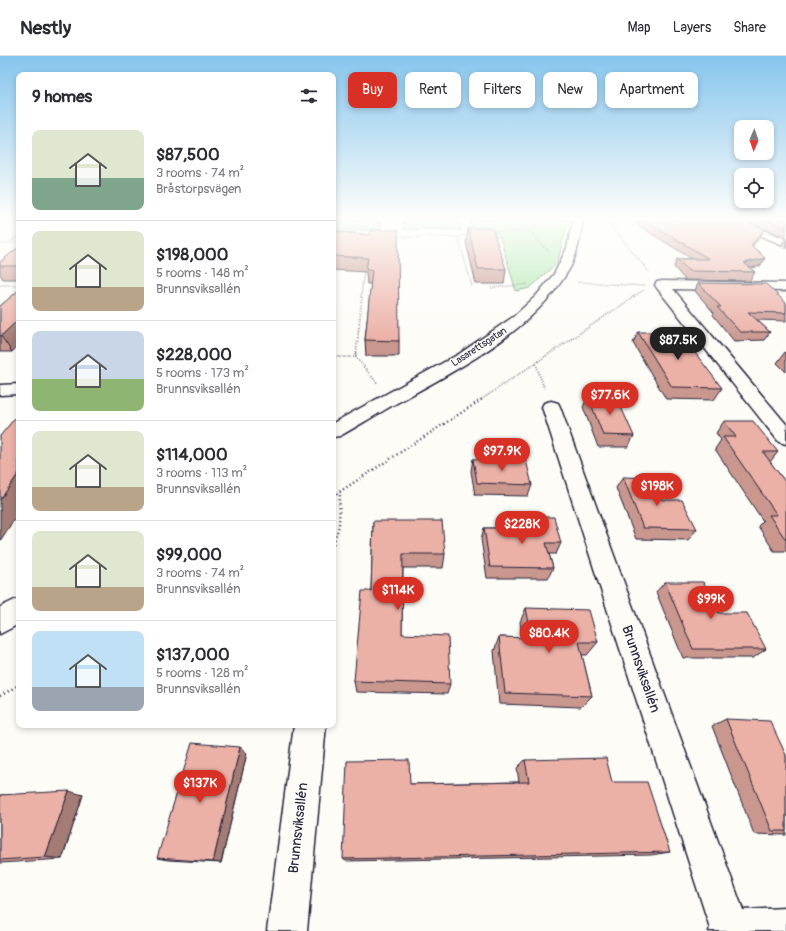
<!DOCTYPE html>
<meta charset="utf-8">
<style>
:root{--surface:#fff;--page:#f2f2f3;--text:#2b2b33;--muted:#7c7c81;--line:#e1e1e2;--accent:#d93025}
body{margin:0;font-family:Pangolin,sans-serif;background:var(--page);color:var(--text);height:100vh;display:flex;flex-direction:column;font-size:15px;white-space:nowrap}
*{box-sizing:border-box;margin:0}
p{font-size:13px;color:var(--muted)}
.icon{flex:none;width:22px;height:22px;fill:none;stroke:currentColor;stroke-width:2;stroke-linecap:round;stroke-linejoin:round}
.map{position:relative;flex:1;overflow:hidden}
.side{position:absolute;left:16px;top:16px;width:320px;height:656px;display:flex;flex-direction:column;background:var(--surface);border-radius:8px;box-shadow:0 2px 6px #0003}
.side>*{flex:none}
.hud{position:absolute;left:348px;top:16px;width:378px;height:36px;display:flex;gap:8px}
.needle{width:26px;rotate:182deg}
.buttons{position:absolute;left:734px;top:64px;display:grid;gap:8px}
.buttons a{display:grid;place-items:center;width:40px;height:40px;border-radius:8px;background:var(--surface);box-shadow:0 2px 6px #0003;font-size:20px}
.price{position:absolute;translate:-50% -34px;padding:0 9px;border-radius:14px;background:var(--accent);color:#fff;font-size:13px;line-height:26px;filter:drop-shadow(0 1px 2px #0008)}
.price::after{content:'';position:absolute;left:50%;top:24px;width:12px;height:9px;margin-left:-6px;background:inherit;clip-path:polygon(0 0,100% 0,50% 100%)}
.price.selected{background:#222;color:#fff}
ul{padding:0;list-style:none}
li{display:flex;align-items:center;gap:12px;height:100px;padding:0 16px}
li+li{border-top:1px solid var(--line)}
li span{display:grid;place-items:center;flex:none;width:112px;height:80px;border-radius:8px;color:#555}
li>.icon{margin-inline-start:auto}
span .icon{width:48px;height:48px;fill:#fffc;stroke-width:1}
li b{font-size:17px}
h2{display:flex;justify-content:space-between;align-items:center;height:48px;padding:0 16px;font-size:17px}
.tag{padding:0 14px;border-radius:8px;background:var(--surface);box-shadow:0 2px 6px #0003;font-size:14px;line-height:36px}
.tag.selected{background:var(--accent);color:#fff}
header{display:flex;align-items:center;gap:24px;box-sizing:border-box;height:56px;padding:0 20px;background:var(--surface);border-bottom:1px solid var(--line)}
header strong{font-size:19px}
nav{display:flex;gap:22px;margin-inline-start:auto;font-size:14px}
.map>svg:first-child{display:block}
.green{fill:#ace7ad;stroke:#678474}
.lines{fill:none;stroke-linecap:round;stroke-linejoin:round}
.street-casing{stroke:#22223b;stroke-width:3}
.secondary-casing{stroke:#22223b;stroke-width:3}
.path-far3{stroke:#22223b;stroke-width:1.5;stroke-dasharray:0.5 1.5;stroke-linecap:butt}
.path-far2{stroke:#22223b;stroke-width:2;stroke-dasharray:0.5 2;stroke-linecap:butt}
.path-far1{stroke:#22223b;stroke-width:2.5;stroke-dasharray:1 3;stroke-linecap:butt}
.path{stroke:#22223b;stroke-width:3;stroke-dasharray:1 3.5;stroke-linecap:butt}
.street{fill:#fdfcf7;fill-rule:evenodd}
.secondary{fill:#fdfcf7;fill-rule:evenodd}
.wall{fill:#ca978f;stroke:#22223b}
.shaded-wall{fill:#a47b74;stroke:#22223b}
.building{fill:#ebb0a6;stroke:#22223b}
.labels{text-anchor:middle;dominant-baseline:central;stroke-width:3;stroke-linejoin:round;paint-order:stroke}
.far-street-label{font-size:10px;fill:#22223b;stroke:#fdfcf7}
.near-street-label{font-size:14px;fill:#22223b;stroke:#fdfcf7}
</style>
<header>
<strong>Nestly</strong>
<nav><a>Map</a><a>Layers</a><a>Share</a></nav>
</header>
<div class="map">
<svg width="786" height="875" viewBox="0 0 786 875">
<rect width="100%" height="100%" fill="#fdfcf7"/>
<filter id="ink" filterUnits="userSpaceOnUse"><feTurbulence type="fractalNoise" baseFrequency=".025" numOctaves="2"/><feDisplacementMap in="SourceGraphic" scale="8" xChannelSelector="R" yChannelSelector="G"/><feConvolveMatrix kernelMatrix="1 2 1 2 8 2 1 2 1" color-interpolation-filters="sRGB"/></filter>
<g filter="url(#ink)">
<g class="green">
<path d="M333,163H380L381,174H333Z"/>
<path d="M403,163H459L461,174L403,173Z"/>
<path d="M470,163H569L557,207L530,232L516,235L500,181H474Z"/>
</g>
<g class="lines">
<defs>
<g id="street">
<path d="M723,163H737L786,183V190L724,165Z"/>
<path d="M662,225L786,227V235L673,233L786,368V388L779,386L657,232L655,229L657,226Z"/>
<path d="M19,328V338L0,339V329Z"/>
<path d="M551,345L558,347L560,351L743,854L786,852V875H709L710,872L542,351L544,347Z"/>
<path d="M294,669H326L307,875H267Z"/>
</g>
<g id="secondary">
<path d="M573,163H583C580,183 577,203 565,220C529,276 465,309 408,341C385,353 363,367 340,380L333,381V367L459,298L513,261L536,240L554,218L567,192Z"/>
<path d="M19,542V568L0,578V551Z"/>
</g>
</defs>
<use href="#street" class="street-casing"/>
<use href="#secondary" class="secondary-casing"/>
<g class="path-far3">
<path d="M538,163L532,175L536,183L549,196"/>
<path d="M606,163L649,216"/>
<path d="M491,176L532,175"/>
<path d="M395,181H458L470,178"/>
<path d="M458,181L472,230"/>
<path d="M10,186L19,179"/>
<path d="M0,188L19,186"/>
<path d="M577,226L644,230"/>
<path d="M0,229H19"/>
<path d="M491,232L528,228"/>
<path d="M361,241L364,213"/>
<path d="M633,241L644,234"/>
</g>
<g class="path-far2">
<path d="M333,301H356L362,240"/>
<path d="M356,301L377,327"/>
<path d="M536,308L544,332"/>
<path d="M482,343L635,240"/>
</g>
<g class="path-far1">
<path d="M333,440L484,342"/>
<path d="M337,476L339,470L340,436"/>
</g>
<g class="path">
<path d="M333,488L337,475"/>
<path d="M0,640L19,629"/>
</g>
<use href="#street" class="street"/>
<use href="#secondary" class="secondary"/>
</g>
<g class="wall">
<path d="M628,163H737L760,181L752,190L765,202L760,210L750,212L755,216L750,225L685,224L674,211L677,203H692Z"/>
<path d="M740,163H786V181Z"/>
<path d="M468,172L506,213L504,228H476L466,186Z"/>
<path d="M333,175L370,179L399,285V300H366L365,284L371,228H367L366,216L333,214Z"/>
<path d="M786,182V193L781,190Z"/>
<path d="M19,191V223H3L0,218V206Z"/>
<path d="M698,227L786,247V265L757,264L770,276L764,284L734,285L713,259L714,257L695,235Z"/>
<path d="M19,234V289L12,296H0V250Z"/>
<path d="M638,276L722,332L714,344L666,343L633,287Z"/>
<path d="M785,296H786V316L777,307Z"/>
<path d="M588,340L634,380L628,391H598L583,351Z"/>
<path d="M724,365L778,396L770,406L786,427V495H774L758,470L763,465L715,393L721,384L716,377Z"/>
<path d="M473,403L532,429L528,440L475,439L471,415Z"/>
<path d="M623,421L662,444L697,473L688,484L636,483L616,432Z"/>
<path d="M529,461L561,487L556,498H549L553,512L548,522H487L481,483L484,472H525Z"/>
<path d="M373,465L445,498L443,512H403L402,578L450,628L447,638L356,636L354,625L371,535Z"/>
<path d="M665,526L719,557L766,593L753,602H683L656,536Z"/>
<path d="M526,552L598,586L587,599H582L592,640L581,651L499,648L494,595L499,581L522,582L520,566Z"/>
<path d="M726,663L786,699V779L754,778L712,670Z"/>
<path d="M247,697L221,807L168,804L157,802Z"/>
<path d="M525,704L612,726L670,796L651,799L346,805L343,803L410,728L519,726L517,712Z"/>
<path d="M0,739H83L62,803L0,807Z"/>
</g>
<g class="shaded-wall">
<path d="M765,173L760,181L747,197L751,189Z"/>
<path d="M765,202L760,210L740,215L744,207Z"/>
<path d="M19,263V289L12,296L1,280Z"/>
<path d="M19,417V456L0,485V444Z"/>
<path d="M240,691L247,697L221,807L213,806Z"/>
<path d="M69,735L83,739L62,803L45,801Z"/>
</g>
<g class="building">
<path d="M643,163H737L765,173L751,189L765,202L744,207L755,216L689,215L677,203H709Z"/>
<path d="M763,163H786V172Z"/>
<path d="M468,172H492L506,213H478Z"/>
<path d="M370,174H398L399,285L365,284L372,214H366L368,202L333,200V175L370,179Z"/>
<path d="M19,191V210H0V206Z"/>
<path d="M698,227L766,228L786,247V257L748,256L770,276H740L717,251H721Z"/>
<path d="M19,234V263L1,280H0V250Z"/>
<path d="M638,276H679L722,332L672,331Z"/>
<path d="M588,340H616L634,380L603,379Z"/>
<path d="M19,357V417L0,444V380Z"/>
<path d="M724,365H753L778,396H763L786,427V484L769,459H777L723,381H736Z"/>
<path d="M473,403L526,404L532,429L477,427Z"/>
<path d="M623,421L652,422L662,444H682L697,473L643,472Z"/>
<path d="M529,461H554L561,487H546L553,512L490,511L484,472H532Z"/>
<path d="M373,465H442L445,498H403L402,578L448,580L450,628L354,625L362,535H371Z"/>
<path d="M665,526H703L719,557H747L766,593H693Z"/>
<path d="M526,552L589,554L598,586H579L592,640L505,637L499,581L532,582Z"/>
<path d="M726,663L770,665L786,699V775H772Z"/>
<path d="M192,687L240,691L213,806L157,802Z"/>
<path d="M606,702L612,726H647L670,796L343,803L347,705L409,704L410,728L529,726L525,704Z"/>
<path d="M69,735L45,801L0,804V739Z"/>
</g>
</g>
<linearGradient id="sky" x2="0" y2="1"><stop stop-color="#86c5ed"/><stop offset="0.57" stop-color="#fefefb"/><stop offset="1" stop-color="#fefefb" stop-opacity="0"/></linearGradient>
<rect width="786" height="285" fill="url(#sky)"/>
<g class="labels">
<g class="far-street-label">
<text transform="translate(479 291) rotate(-33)">Lasarettsgatan</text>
</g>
<g class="near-street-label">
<text transform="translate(641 613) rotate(71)">Brunnsviksallén</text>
<text transform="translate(298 772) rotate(-84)">Brunnsviksallén</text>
</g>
</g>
</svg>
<div class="buttons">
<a><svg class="needle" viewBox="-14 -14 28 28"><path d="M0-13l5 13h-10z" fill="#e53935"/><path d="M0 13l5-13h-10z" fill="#7c7c81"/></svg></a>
<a><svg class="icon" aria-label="locate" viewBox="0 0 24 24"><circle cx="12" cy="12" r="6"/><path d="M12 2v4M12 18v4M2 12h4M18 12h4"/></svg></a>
</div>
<b class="price selected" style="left:678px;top:305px">$87.5K</b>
<b class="price" style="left:610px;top:360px">$77.6K</b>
<b class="price" style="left:502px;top:416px">$97.9K</b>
<b class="price" style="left:657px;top:451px">$198K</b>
<b class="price" style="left:522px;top:489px">$228K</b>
<b class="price" style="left:398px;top:555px">$114K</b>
<b class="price" style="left:711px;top:564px">$99K</b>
<b class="price" style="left:549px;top:598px">$80.4K</b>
<b class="price" style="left:200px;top:748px">$137K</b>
<div class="hud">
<a class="tag selected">Buy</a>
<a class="tag">Rent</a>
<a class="tag">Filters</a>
<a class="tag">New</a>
<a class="tag">Apartment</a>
</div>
<section class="side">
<h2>9 homes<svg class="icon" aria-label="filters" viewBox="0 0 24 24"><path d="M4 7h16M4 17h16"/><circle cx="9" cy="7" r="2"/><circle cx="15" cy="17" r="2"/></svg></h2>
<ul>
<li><span style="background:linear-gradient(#dfe7d0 60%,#7fa58c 0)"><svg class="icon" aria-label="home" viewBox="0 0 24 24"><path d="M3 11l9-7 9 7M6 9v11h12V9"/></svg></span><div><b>$87,500</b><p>3 rooms · 74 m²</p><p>Bråstorpsvägen</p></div></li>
<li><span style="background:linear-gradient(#dfe7d0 70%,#b9a48a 0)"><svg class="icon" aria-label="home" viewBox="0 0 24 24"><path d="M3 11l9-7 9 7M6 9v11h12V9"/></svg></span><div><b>$198,000</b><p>5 rooms · 148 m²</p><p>Brunnsviksallén</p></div></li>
<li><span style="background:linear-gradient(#c9d6e8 60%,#8fb573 0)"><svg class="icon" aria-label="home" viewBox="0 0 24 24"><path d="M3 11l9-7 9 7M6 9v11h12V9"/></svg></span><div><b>$228,000</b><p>5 rooms · 173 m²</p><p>Brunnsviksallén</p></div></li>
<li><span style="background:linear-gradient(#dfe7d0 70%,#b9a48a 0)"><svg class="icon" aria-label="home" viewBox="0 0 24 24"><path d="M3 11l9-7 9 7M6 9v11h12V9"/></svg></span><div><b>$114,000</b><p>3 rooms · 113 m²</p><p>Brunnsviksallén</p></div></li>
<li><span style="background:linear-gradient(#dfe7d0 70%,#b9a48a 0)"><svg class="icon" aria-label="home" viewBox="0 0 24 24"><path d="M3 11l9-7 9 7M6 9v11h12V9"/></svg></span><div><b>$99,000</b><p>3 rooms · 74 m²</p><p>Brunnsviksallén</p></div></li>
<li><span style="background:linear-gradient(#bfe0f5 70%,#9aa5b1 0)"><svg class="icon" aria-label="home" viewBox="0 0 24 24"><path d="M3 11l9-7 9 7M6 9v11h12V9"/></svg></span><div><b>$137,000</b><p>5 rooms · 128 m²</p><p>Brunnsviksallén</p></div></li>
</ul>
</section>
</div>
